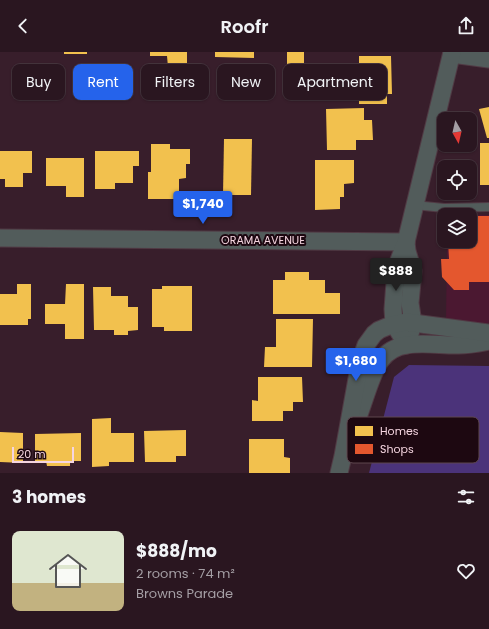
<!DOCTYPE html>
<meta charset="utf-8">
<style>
:root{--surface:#2a1620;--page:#321f29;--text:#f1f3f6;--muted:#a59fa5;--line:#46353e;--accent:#2563eb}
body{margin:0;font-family:Poppins,sans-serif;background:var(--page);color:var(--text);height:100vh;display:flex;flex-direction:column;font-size:15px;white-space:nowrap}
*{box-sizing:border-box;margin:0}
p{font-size:13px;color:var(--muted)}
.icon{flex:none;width:22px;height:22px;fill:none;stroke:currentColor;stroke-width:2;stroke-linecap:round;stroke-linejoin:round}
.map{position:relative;height:421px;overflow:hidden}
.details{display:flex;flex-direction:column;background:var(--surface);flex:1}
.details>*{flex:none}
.guide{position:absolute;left:12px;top:12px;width:465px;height:36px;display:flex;gap:8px}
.needle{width:26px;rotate:172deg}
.tools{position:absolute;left:437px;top:60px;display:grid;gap:8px}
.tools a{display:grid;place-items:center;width:40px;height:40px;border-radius:8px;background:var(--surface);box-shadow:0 1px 3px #0004,0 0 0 1px var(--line);font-size:20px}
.scale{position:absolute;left:12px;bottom:10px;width:62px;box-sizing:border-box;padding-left:4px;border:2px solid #f5d5e0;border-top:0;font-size:11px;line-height:14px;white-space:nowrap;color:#f5d5e0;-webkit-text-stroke:3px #1d0811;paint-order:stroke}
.price{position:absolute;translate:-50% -34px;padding:0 9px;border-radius:4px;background:var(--accent);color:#fff;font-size:13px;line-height:26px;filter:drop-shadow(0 1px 2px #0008)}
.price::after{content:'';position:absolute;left:50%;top:24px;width:12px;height:9px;margin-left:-6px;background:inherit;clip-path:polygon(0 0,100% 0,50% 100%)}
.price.active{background:#222;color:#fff}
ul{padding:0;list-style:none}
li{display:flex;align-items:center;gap:12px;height:100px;padding:0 12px}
li span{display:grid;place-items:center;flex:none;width:112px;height:80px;border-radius:8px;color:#555}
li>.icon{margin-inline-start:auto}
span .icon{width:48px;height:48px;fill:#fffc;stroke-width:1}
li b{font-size:17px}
h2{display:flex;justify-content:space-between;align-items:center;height:48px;padding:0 12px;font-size:17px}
.pill{padding:0 14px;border-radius:8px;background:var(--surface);box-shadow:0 1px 3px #0004,0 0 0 1px var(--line);font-size:14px;line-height:36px}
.pill.active{background:var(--accent);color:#fff}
header{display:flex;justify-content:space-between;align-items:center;height:52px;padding:0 12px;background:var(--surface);font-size:18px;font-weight:600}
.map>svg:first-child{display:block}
.built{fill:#4b1831}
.green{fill:#4b337a}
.homes{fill:#f2c14e}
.shops{fill:#e4572e}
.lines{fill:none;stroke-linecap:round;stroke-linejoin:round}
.service-casing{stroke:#503a44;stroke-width:10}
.minor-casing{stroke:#503a44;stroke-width:19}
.service{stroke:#525c5b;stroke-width:8}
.minor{stroke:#525c5b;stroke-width:17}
.labels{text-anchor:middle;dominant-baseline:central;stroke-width:4;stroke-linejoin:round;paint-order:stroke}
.street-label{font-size:11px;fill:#f5d5e0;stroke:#1d0811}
.key{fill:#1d0811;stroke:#5e464f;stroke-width:1}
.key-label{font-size:11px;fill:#f5d5e0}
</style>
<header><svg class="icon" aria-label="back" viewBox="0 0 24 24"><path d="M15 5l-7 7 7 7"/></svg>Roofr<svg class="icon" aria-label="share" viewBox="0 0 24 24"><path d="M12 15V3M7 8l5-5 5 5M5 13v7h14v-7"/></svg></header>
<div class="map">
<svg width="489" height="421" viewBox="0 0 489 421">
<rect width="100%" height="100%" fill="#381e2b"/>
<path class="built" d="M447,162L489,163V271H446L447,189H470V163Z"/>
<path class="green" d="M409,313L489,314V421H369L394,325Z"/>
<g class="homes">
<rect x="64" y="0" width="23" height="2"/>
<path d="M150,0H187V15H168L167,4H150Z"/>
<path d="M215,0H254V6L215,5Z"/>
<path d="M287,0H304V24L287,23Z"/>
<path d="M359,4H391L392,42H387V52H359Z"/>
<path d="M489,55V86H487L479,57Z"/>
<path d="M364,56V68H372L373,88H356V98H327L326,57Z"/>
<path d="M224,87H252L251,143H223Z"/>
<rect x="480" y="91" width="9" height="42"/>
<path d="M151,92H170V97H190V112H186V126L179,127V147H148V120H151Z"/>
<path d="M0,99H32V121H23V135H5V127H0Z"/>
<path d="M95,99H139V114H133V131H115V137H95Z"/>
<path d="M46,106H84V145H66V134H46Z"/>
<path d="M315,108H354V131L344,132V145H340V157L315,158Z"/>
<path d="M285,220H309V228H325V241H340V262H273V228H285Z"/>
<path d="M17,232H31V267H28V273H0V242H17Z"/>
<path d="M66,232H84V287H65V272H45V252H65Z"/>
<path d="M162,234H192V279H164V275H152V237H162Z"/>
<path d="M93,235H111V244H128V255H138V278L128,279V283H114V278H94Z"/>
<path d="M276,267H313L312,315H264L265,295H276Z"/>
<path d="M258,325H302L303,350H293V359H283V369H252V348L258,349Z"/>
<path d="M111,366V381H134V410H109V414L92,415V367Z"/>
<path d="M186,378V404H176V410H145L144,379Z"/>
<path d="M0,380L23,381V411L0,410Z"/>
<path d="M81,381V409H70V414H47L46,409H35V382Z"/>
<path d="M249,387H284V405L290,406V421H249Z"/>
</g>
<path class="shops" d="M470,164H489V230H469V238H454L442,225L441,207H449L448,189H470Z"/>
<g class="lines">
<defs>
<path id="service" d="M414,153L444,156L489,155"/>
<g id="minor">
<path d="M452,2L489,7"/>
<path d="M0,186L406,190"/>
<path d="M406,190L407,199L413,219L410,251L413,271L410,282"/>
<path d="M407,293L394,272L393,257L396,216L406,190L452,0"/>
<path d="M358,365C364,350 372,319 381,308C398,284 434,294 459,293C469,293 479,291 489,289"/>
<path d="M339,421L343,404L360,310L366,293L374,282L379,278L391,273L406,270L489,281"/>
</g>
</defs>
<use href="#service" class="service-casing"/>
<use href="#minor" class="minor-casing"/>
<use href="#service" class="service"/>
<use href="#minor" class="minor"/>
</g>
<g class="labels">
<g class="street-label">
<text x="263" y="188">ORAMA AVENUE</text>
</g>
</g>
<rect x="347" y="365" width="132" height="46" rx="6" class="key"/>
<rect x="355" y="374" width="18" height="10" fill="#f2c14e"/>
<rect x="355" y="392" width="18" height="10" fill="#e4572e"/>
<g class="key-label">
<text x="380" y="383">Homes</text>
<text x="380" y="401">Shops</text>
</g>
</svg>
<div class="tools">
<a><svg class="needle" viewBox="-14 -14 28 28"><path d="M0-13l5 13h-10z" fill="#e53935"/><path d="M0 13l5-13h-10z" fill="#a59fa5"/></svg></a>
<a><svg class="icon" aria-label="locate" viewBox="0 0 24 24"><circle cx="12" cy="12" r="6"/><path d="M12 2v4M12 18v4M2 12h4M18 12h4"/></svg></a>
<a><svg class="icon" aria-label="layers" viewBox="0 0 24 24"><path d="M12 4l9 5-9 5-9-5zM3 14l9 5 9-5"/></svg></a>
</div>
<div class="scale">20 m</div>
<b class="price" style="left:203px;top:173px">$1,740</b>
<b class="price active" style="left:396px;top:240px">$888</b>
<b class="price" style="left:356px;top:330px">$1,680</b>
<div class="guide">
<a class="pill">Buy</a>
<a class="pill active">Rent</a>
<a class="pill">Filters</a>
<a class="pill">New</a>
<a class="pill">Apartment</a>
</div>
</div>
<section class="details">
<h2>3 homes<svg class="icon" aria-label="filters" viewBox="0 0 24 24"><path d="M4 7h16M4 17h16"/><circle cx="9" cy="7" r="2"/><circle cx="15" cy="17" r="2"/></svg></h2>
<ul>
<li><span style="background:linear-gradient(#dfe7d0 65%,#c2b280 0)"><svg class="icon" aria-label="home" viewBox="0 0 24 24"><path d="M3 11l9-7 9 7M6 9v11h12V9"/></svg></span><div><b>$888/mo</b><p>2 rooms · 74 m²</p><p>Browns Parade</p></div><svg class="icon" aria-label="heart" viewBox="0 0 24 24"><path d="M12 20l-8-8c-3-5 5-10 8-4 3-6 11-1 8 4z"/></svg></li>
</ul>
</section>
